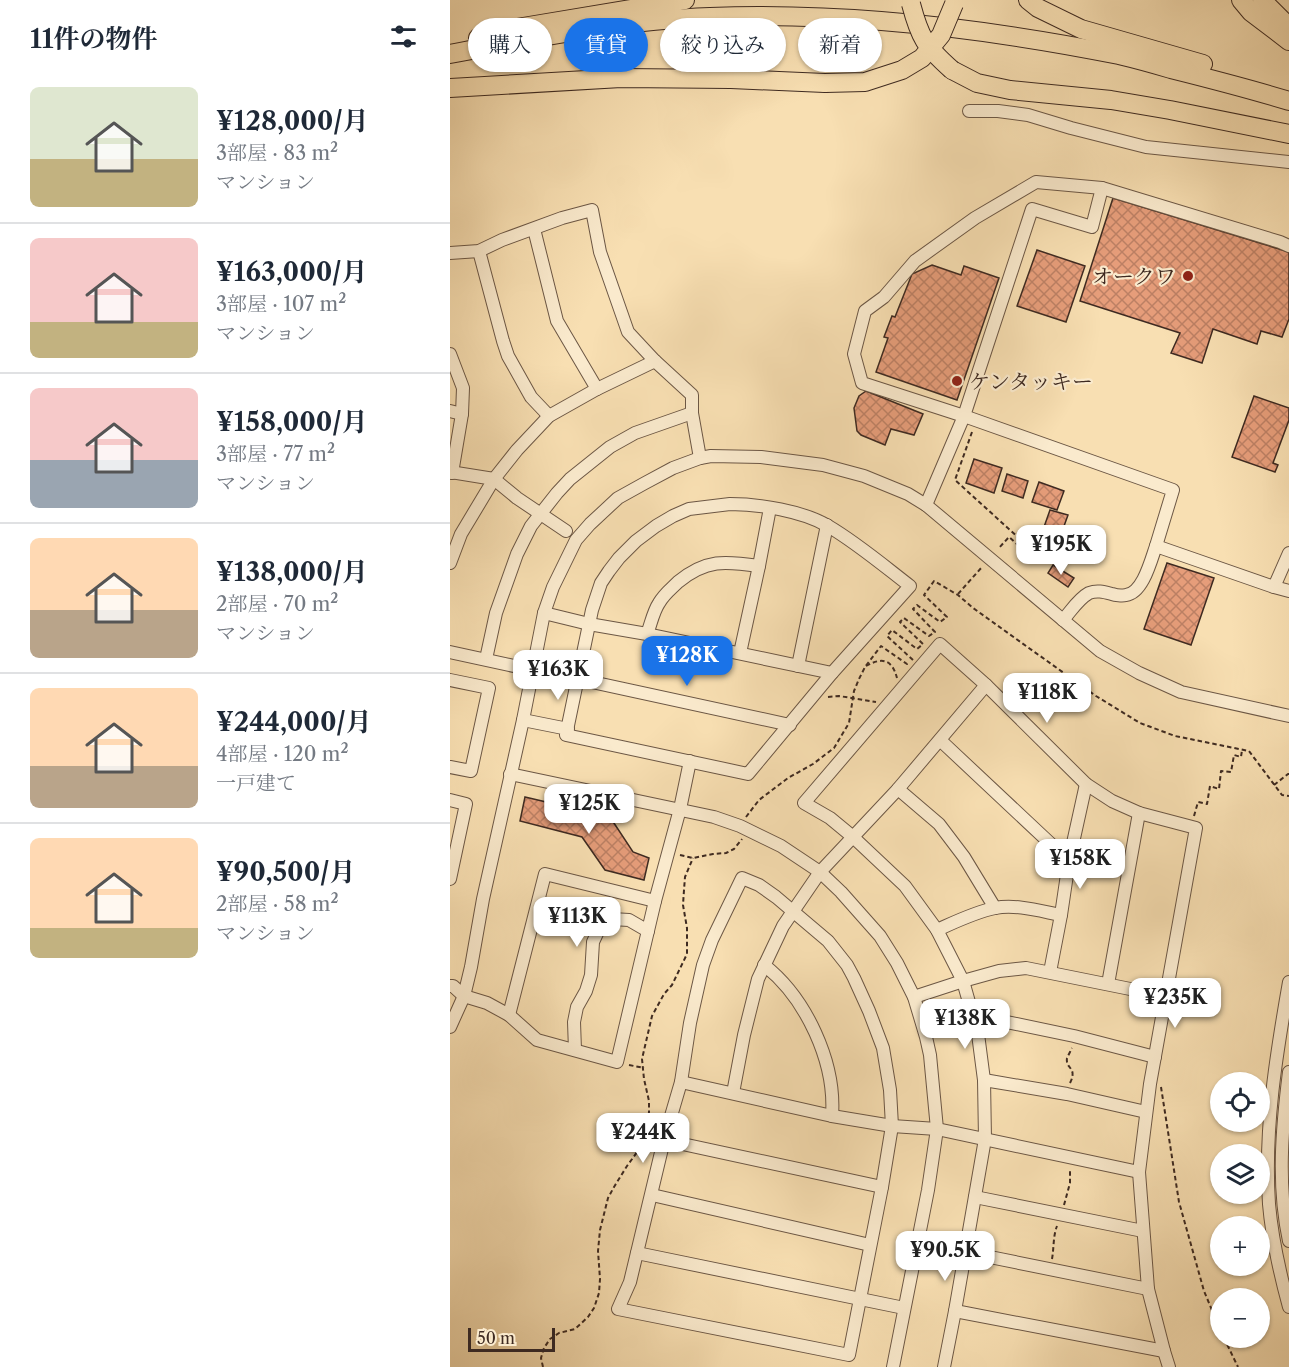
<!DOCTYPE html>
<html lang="ja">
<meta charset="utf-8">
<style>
:root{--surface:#fff;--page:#f2f2f3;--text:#1f2937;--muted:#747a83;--line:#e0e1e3;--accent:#1a73e8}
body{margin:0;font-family:"Libre Caslon Text","Noto Serif JP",serif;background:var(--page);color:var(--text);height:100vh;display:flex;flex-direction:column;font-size:22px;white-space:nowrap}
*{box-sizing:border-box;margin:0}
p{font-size:20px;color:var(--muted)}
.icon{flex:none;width:33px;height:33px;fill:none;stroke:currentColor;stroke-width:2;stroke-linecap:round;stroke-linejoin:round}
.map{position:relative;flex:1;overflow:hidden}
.panel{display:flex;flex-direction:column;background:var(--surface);width:450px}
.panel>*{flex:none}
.banner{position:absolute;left:18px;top:18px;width:570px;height:54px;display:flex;gap:12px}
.buttons{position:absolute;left:760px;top:1072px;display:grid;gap:12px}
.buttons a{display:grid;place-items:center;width:60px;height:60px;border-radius:50%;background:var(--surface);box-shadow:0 2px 4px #0004;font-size:30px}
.scale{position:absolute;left:18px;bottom:15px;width:87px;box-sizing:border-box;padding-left:6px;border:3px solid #3e2a21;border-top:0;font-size:16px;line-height:21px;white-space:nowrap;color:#3e2a21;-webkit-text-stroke:4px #faeacd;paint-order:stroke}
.price{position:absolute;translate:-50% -51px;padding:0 14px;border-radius:12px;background:#fff;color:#222;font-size:20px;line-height:39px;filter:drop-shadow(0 2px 3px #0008)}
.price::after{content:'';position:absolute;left:50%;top:36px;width:18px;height:14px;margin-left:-9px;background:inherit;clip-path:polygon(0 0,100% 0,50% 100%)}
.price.current{background:var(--accent);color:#fff}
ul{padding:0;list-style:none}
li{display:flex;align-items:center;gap:18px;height:150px;padding:0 30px}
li+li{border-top:2px solid var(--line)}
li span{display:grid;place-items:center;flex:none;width:168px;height:120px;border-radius:9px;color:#555}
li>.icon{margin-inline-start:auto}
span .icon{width:72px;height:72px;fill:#fffc;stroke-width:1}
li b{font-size:26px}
h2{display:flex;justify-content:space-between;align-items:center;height:72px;padding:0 30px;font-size:26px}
.pill{padding:0 21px;border-radius:27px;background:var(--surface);box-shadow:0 2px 4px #0004;font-size:21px;line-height:54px}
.pill.current{background:var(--accent);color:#fff}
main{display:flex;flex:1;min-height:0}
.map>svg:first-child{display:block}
.building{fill:url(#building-cross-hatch);stroke:#3e2a21;stroke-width:1.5}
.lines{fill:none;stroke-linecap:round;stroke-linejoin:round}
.minor-casing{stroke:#6c5745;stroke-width:14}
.highway-casing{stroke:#3e2a21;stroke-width:20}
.path{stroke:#3e2a21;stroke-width:2;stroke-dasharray:4.5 3;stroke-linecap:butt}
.minor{stroke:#faeacd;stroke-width:12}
.highway{stroke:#f8dfb2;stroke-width:18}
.highway-bridge-casing{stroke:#3e2a21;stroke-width:20;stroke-linecap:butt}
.highway-bridge{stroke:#f8dfb2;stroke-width:18}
.poi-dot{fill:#8f2418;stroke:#faeacd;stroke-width:2}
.labels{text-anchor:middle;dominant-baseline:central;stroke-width:4.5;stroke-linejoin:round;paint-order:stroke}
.poi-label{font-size:21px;fill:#3e2a21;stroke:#faeacd;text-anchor:end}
</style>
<main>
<section class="panel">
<h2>11件の物件<svg class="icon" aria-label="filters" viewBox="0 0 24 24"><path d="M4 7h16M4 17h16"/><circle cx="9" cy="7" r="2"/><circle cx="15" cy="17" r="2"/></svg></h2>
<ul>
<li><span style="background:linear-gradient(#dfe7d0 60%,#c2b280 0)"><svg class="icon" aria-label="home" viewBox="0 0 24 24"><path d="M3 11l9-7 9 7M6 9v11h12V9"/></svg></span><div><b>¥128,000/月</b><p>3部屋 · 83 m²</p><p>マンション</p></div></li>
<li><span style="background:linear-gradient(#f6c9c9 70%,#c2b280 0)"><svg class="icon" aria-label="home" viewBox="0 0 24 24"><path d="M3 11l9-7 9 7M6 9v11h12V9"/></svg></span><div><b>¥163,000/月</b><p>3部屋 · 107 m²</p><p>マンション</p></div></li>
<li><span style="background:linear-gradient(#f6c9c9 60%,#9aa5b1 0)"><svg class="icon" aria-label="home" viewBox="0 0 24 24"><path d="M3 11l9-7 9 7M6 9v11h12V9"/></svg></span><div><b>¥158,000/月</b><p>3部屋 · 77 m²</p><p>マンション</p></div></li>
<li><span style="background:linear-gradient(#ffd9b3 60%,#b9a48a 0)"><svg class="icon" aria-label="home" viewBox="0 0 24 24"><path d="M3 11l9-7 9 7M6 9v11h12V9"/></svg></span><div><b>¥138,000/月</b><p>2部屋 · 70 m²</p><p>マンション</p></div></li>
<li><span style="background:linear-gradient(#ffd9b3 65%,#b9a48a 0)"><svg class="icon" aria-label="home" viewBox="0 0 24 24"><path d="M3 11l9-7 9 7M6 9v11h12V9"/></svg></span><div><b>¥244,000/月</b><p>4部屋 · 120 m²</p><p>一戸建て</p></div></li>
<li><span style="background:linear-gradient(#ffd9b3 75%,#c2b280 0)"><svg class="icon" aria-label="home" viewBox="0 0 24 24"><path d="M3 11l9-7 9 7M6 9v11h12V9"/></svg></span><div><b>¥90,500/月</b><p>2部屋 · 58 m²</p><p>マンション</p></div></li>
</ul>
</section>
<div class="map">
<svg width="839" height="1367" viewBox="0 0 839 1367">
<defs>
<pattern id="building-cross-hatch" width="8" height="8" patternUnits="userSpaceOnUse" patternTransform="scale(1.5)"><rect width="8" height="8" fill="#e69d7a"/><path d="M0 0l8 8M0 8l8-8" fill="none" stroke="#bc8064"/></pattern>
</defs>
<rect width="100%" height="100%" fill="#f8dfb2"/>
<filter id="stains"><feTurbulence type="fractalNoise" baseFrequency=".00333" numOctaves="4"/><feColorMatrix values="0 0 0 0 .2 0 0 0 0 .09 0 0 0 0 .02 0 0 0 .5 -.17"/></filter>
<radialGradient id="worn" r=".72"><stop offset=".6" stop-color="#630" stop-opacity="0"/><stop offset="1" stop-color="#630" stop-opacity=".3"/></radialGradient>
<g class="building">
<path d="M663,198L839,252V319L832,337L811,331L807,344L763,329L752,363L721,353L730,333L630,301Z"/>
<path d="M587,250L635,266L616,322L567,306Z"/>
<path d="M482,265L511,275L514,266L549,278L507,400L426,372L438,338L434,337L442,316L445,317L462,274Z"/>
<path d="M416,391L473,414L464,435L441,429L435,445L411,435L407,431L404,408L409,396Z"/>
<path d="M804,396L839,408V420L823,463L828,465L825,472L782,457Z"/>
<path d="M524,459L552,468L544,493L516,483Z"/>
<path d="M557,474L578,481L573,498L552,491Z"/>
<path d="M589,482L614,491L607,510L582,502Z"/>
<path d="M600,510L618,515L609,540L594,527Z"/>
<path d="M717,563L764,578L741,645L694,629Z"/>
<path d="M603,565L624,578L618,587L598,573Z"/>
<path d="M75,797L160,817L183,852L199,858L194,880L155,870L132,837L70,821Z"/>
</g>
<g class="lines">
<defs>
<g id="minor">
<path d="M519,111H548L578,115L621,128L696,147L839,162"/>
<path d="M84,229L107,321L147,389"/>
<path d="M29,251L53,341L58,356L81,397L99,416"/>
<path d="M0,253L29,251L52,240L112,218L142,210L150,252L178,332L205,361L242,395V413L250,458"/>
<path d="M0,354L13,388L12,414L2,473"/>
<path d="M0,411L12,414"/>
<path d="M0,472L44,479L67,498L116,531"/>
<path d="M280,504C309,504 353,511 378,526C407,543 434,566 460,586L382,673L298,774L116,735L142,610L151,583L159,571L169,558L186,541L206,526L223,516L239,509Z"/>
<path d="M476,505L514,416L582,209L642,227L652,188"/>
<path d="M706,546L723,490L514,416L412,383L404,354L415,311L434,297L465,261L525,218L586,182L652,188L830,242L839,246"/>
<path d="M0,563L11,534L44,479L67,450L99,416L147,389L205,361"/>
<path d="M824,587L839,591"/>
<path d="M94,613L139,624L197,634L382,673"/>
<path d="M613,620C621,611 628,599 639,593C647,590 654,592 662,594C665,595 672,596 676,595C693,593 701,560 706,546L824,587L839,553"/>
<path d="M197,634C201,624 203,612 209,603C214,594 221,589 228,582C256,559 275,561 309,566"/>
<path d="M0,652L82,670"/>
<path d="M290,653L309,566L320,508"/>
<path d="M36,659L46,613L67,554L81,526L107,493L120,479L160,447L185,433L242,413"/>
<path d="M348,666L377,525"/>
<path d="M128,679L340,725"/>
<path d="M0,680L39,688L21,771L0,767"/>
<path d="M73,720L118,729"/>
<path d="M490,740L619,861"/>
<path d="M60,774L264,817L290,826L331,846L370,872L391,892L430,936L447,963L464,997L476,1037L480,1055L487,1129L478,1190L443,1367"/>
<path d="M448,789L489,824L514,857L545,908"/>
<path d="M0,800L16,804L0,879"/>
<path d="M292,878L309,885L326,897L378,941L397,965L404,978L419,1011L433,1048L440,1090L442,1126L432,1187L399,1355L168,1309L180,1282L214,1140L231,1082L240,1023L253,965L262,940Z"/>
<path d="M487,930C505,922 525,912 545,908C566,904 590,911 611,915"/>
<path d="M314,965C356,998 386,1062 382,1116"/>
<path d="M600,972L611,915L619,861L636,784"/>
<path d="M839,982C826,1056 814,1129 819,1204C822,1239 830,1274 839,1307"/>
<path d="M658,984L689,813"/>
<path d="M0,986H3L14,996L37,1003L59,1015L87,1040L167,1062L205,901L230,809L240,761"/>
<path d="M464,997L513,981L549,971L576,968L715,996"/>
<path d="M59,1015L95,874L205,901"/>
<path d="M523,1015L624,1036L705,1057"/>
<path d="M0,1027L14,996L21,967L33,899L73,720L94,613L103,587L126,540L140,524L168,498L195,483L223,468L250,458L261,456L311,457L373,465L414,476L458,494L476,505L650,651L689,673L731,692L839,716"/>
<path d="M125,1050L124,1022L127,1007L136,991L141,975L143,942L150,927L162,919L179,920L198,931"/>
<path d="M839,1072C832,1128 827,1185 839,1241"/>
<path d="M534,1080L617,1094L696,1112"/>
<path d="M231,1082L382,1116L442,1126L487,1129L689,1172"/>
<path d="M283,1093L294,1035L308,979L333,926L370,872L448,789L536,685"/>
<path d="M214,1140L432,1187"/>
<path d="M202,1195L420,1245"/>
<path d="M525,1197L693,1231"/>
<path d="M466,1247L514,1259"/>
<path d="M515,1252L698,1289"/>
<path d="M187,1253L454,1308"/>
<path d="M505,1311L714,1351"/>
<path d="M494,1367L505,1311L535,1139L534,1080L528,1034L513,981L487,930L455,886L403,837L380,818L354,803L490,644L536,685L636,784L662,801L689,813L746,828L700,1084L689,1172L698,1289L714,1351L719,1367"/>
</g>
<g id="highway">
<path d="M578,0L588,8L631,29L753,64"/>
<path d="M791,0L801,12L839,41"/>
<path d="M812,0L839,27"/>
<path d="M28,38L61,29L235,0"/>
<path d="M0,54C86,38 172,20 260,17C397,12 534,28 669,55C686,59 704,64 721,69C761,79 800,89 839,101"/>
<path d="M502,70L527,83L560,90L661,100L720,110L839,134"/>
<path d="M0,88L171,78L281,79L375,83"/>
</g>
</defs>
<use href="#minor" class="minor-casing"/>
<use href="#highway" class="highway-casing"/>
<g class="path">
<path d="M522,432L505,480L582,550L578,554L559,537L548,549"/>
<path d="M508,594L532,567"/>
<path d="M463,660L437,636L442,630L467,649L473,644L450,622L454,618L479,636L485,632L463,609L467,605L490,622L497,617L474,595L484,581L508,595L523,608L646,696L690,723L725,736L799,751L832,795L839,796"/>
<path d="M416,666C432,657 442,659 447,678"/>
<path d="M378,697L389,696L426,702"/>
<path d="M824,785L838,774H839"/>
<path d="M744,816L748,802L757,804L760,786L769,789L771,771L781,772L784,755L791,757L792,750"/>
<path d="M296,817L309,800L338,778L363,764L384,748L399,723L404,691L409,679L415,667L431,646L457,664L458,663"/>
<path d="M230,855L243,858L263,854L276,853L284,849L292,839"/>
<path d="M179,1065L194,1068"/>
<path d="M620,1083C628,1067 615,1069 617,1058C618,1056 621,1050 622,1048"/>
<path d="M711,1087L729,1202L754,1291L771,1332"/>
<path d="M614,1205L620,1183V1169"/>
<path d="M602,1259C604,1248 603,1236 607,1226"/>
<path d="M774,1338L788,1367"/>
<path d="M93,1367L91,1358L94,1348L100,1339L109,1333L125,1329L138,1317L144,1308L149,1293L150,1279L148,1251L150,1230L158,1198L164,1187L177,1166L193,1144L196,1136L199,1112V1101L194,1079L192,1059L202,1016L214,994L222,985L237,954V928L233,905L234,890L235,877L243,858"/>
</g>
<use href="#minor" class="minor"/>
<use href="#highway" class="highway"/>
<defs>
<g id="highway-bridge">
<path d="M461,4C470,38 475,46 502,70"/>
<path d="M375,83L415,82L452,70L472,58L491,35L504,4"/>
</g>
</defs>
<use href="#highway-bridge" class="highway-bridge-casing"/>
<use href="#highway-bridge" class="highway-bridge"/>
</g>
<g class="poi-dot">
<circle cx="738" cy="276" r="6"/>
<circle cx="507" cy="381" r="6"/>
</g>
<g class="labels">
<g class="poi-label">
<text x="726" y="276">オークワ</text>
<text x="519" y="381" text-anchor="start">ケンタッキー</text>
</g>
</g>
<rect width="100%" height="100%" filter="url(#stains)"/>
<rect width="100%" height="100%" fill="url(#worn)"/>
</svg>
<div class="buttons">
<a><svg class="icon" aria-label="locate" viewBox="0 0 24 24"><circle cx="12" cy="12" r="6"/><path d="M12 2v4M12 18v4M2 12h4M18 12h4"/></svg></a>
<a><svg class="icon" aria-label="layers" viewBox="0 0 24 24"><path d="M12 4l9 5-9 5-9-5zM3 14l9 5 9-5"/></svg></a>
<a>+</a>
<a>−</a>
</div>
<div class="scale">50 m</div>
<b class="price" style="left:611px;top:576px">¥195K</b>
<b class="price current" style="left:237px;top:687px">¥128K</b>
<b class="price" style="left:108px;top:701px">¥163K</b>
<b class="price" style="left:597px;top:724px">¥118K</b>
<b class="price" style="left:139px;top:835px">¥125K</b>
<b class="price" style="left:630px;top:890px">¥158K</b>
<b class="price" style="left:127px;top:948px">¥113K</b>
<b class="price" style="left:725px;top:1029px">¥235K</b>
<b class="price" style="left:515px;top:1050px">¥138K</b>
<b class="price" style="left:193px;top:1164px">¥244K</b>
<b class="price" style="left:495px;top:1282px">¥90.5K</b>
<div class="banner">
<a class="pill">購入</a>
<a class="pill current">賃貸</a>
<a class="pill">絞り込み</a>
<a class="pill">新着</a>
</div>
</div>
</main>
